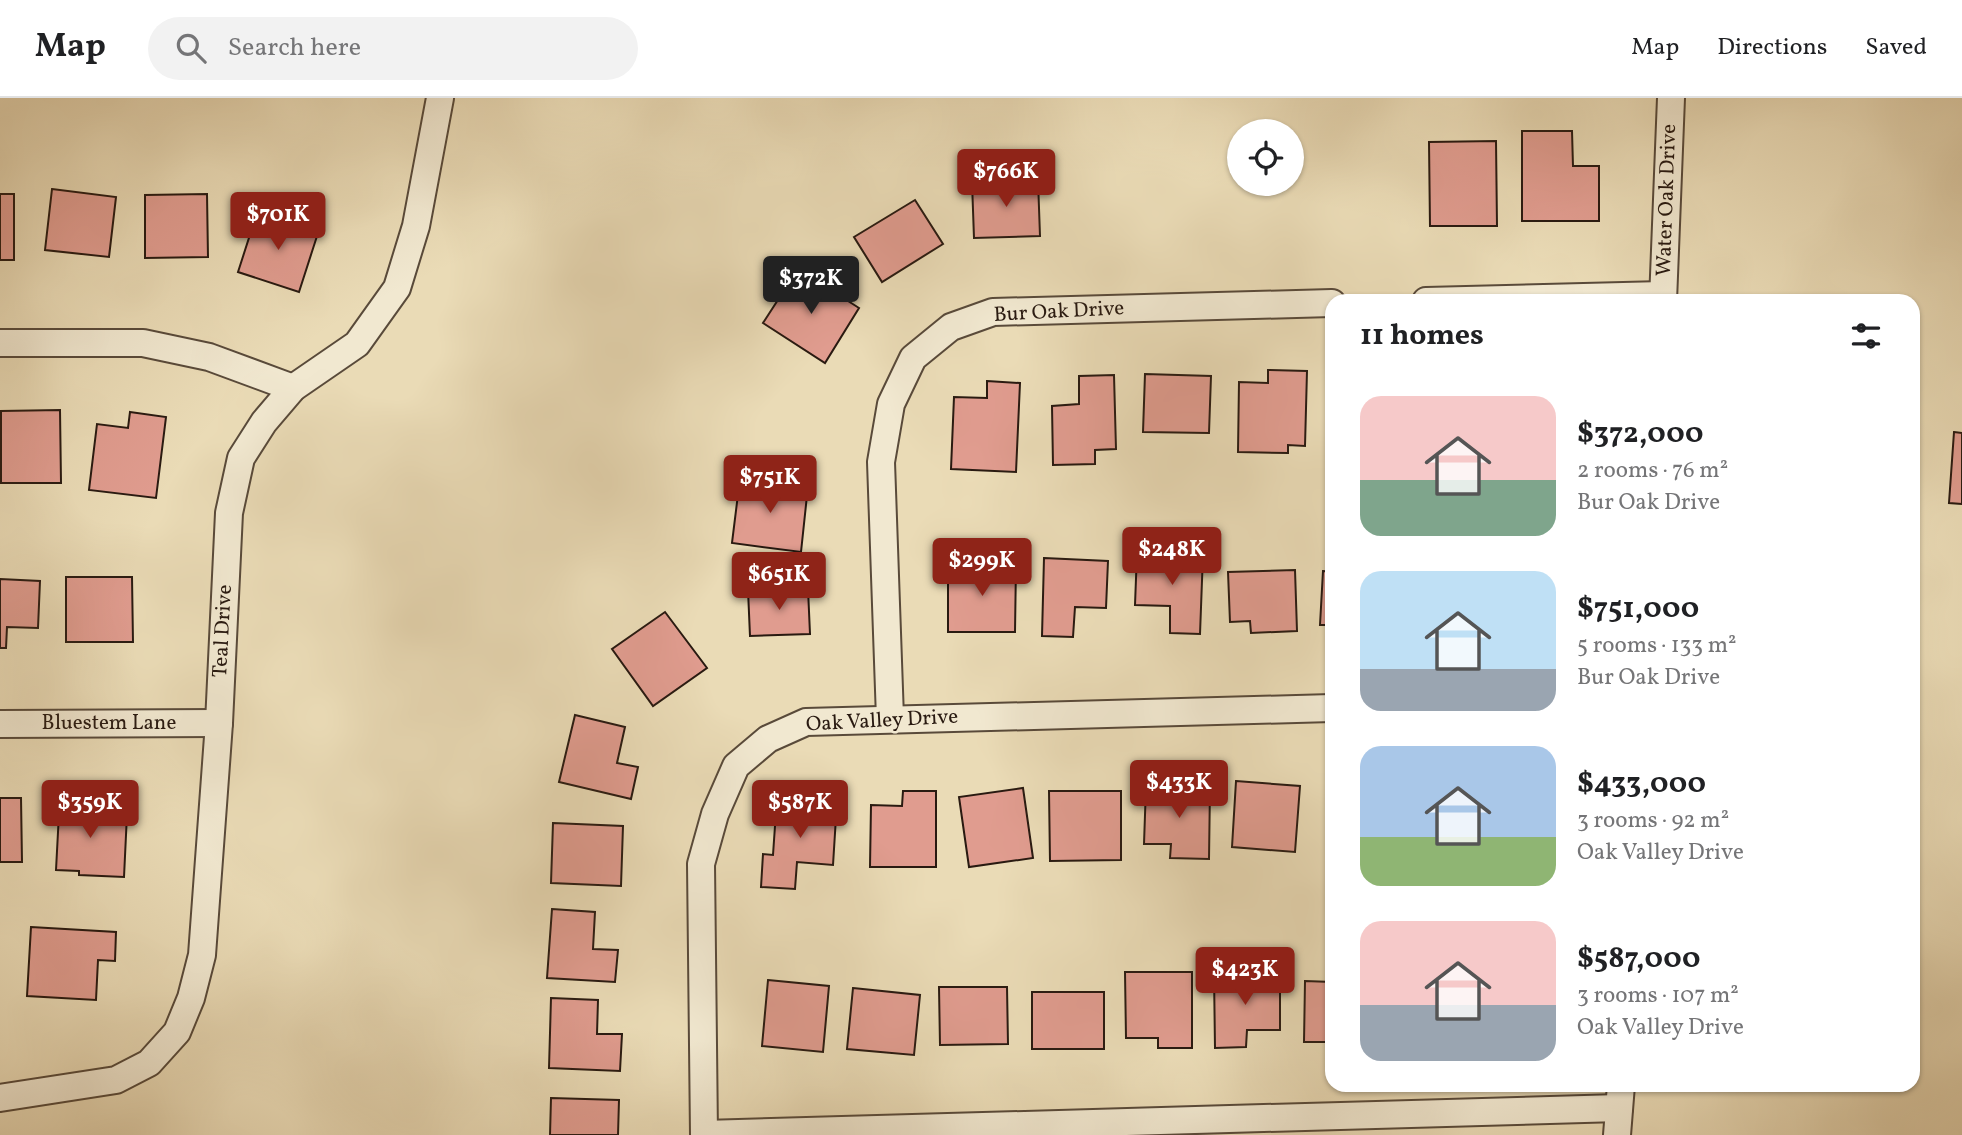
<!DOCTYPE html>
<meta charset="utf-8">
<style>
:root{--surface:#fff;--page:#f2f2f2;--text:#202124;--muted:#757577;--line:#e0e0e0;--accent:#8f2418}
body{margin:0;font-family:Vollkorn,serif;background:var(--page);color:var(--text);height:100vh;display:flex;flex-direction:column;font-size:26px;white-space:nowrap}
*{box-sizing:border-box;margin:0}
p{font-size:23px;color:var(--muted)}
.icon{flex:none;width:38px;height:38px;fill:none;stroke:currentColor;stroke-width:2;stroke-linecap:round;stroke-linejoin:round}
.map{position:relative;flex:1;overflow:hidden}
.sheet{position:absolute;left:1325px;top:196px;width:595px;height:798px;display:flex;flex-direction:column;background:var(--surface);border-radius:21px;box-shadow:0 2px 5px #0004}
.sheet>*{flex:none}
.fabs{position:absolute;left:1227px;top:21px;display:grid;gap:14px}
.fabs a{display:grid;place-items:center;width:77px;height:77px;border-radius:50%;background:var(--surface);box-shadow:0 2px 5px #0004;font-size:35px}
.price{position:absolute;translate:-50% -60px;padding:0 16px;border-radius:7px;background:var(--accent);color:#fff;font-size:23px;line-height:46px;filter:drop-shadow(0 2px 4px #0008)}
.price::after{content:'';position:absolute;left:50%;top:42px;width:21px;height:16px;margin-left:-10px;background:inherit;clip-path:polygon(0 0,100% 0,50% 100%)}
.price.on{background:#222;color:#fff}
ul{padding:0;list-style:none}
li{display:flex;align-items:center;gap:21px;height:175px;padding:0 35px}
li span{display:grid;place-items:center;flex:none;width:196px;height:140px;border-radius:21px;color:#555}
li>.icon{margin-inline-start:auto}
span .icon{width:84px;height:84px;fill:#fffc;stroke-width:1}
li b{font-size:30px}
h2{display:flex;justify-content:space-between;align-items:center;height:84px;padding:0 35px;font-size:30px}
header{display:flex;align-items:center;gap:42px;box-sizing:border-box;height:98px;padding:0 35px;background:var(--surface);border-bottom:2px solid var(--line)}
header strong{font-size:33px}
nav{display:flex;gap:38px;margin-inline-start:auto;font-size:24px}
.search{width:490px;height:63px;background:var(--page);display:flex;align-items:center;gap:18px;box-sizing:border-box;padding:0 24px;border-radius:38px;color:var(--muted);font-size:26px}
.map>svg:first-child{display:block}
.building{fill:#e09c8f;stroke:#291a11;stroke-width:2}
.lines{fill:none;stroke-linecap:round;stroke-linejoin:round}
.minor-casing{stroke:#594a3a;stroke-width:30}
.minor{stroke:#f1e8d0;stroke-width:26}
.labels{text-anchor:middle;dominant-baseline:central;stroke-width:5;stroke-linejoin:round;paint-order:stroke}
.street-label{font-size:21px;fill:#291a11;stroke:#f1e8d0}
</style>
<header>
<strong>Map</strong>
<div class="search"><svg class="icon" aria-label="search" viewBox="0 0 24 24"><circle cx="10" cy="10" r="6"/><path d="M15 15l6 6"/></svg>Search here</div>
<nav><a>Map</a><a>Directions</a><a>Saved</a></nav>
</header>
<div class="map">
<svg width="1962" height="1037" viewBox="0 0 1962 1037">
<rect width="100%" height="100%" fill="#eadbb6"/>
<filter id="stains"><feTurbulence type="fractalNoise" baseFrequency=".00286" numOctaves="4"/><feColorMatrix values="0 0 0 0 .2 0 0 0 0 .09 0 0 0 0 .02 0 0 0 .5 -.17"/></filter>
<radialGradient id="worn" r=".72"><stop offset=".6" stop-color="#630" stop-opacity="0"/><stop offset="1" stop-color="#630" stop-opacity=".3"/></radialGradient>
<g class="building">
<path d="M1522,33H1572L1573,68H1599V123H1522Z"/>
<path d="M1496,43L1497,128H1430L1429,44Z"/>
<path d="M1038,82L1040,138L974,140L972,84Z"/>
<path d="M52,91L116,99L109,159L45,152Z"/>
<rect x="0" y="96" width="14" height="66"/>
<path d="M207,96L208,159L145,160V97Z"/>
<path d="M915,102L943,146L882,184L854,139Z"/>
<path d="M257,115L318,135L299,194L238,174Z"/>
<path d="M798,171L859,210L825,265L763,225Z"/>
<path d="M1268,272L1307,273L1305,348L1288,347V355L1238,354L1239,284L1268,285Z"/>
<path d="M1145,276L1211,278L1209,335L1143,334Z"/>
<path d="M1114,277L1116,351L1095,352V366L1053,367L1052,308L1079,306V278Z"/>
<path d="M987,283L1020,285L1016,374L951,371L954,299L987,300Z"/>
<path d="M60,312L61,385H1V313Z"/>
<path d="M130,314L166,319L156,400L89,392L97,326L128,330Z"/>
<path d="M1954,334L1962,335V406L1949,405Z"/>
<path d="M740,380L808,388L801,454L732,445Z"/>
<path d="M1137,454L1203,456L1200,536L1170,535V508L1135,507Z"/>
<path d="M1044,460L1108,463L1106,510L1075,509L1073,539L1042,538Z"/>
<path d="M948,465L1016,466L1015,534H948Z"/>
<path d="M1295,472L1297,533L1251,535L1250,523L1230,524L1228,474Z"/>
<path d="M1323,473L1332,474V527H1320Z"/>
<path d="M66,479H132L133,544H66Z"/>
<path d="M0,481L40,483L38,530L7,529L6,550H0Z"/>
<path d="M808,491L810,536L750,538L748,492Z"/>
<path d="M665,514L707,570L653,608L612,551Z"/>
<path d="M575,617L625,629L617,665L638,669L631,701L559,684Z"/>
<path d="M1236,683L1300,688L1295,754L1232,749Z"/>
<path d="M1146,688L1210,689L1209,761L1170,760L1171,746H1144Z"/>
<path d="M1023,690L1033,760L969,769L959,699Z"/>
<path d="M903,693H936V769H870L871,707L902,708Z"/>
<path d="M1049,693H1121V762L1050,763Z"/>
<path d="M60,696L86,698L85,714L127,716L124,779L79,777V773L56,772Z"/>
<path d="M777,699L837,703L833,767L797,764L795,791L761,789L763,756L773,757Z"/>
<path d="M0,700H21L22,764H0Z"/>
<rect x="1327" y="704" width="5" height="51"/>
<path d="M553,725L623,728L621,788L551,785Z"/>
<path d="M552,811L595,814L593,851L618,852L615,884L547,880Z"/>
<path d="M31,829L116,834L115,863L98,862L96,902L27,898Z"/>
<path d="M1125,874H1192V950H1158V940H1126Z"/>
<path d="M1214,876H1280V932H1247L1246,949L1215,950Z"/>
<path d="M768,882L829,888L823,954L762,948Z"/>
<path d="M1305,883L1332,884V944H1304Z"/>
<path d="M939,889H1007L1008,946L940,947Z"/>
<path d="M853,890L920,897L914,957L847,951Z"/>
<rect x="1032" y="894" width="72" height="57"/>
<path d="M551,900L598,902L597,936H622L620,973L549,970Z"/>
<path d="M551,1000L619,1002L618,1037H550Z"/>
</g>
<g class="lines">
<defs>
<g id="minor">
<path d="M1426,203L1663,197"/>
<path d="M1663,203L1671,0"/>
<path d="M0,245H143L209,259L293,290"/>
<path d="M890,620L881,364L891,306L913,260L951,229L993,214L1332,205"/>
<path d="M0,626L219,625"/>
<path d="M0,1000L116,982L149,965L177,934L191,900L202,857L219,625L229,415L241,360L264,324L293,290L357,246L397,190L416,128L440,0"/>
<path d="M704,1036L1619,1010"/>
<path d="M704,1037L701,766L715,716L736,668L768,641L806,624L1332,610"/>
<path d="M1617,1037L1621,987"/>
</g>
</defs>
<use href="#minor" class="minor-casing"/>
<use href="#minor" class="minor"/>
</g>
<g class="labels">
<g class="street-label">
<text transform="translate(1667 102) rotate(-88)">Water Oak Drive</text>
<text transform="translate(1059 214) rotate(-3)">Bur Oak Drive</text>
<text transform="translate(223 533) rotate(-87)">Teal Drive</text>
<text transform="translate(882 623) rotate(-3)">Oak Valley Drive</text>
<text x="109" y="625">Bluestem Lane</text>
</g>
</g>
<rect width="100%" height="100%" filter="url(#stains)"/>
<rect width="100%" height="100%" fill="url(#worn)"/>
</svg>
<div class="fabs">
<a><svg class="icon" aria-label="locate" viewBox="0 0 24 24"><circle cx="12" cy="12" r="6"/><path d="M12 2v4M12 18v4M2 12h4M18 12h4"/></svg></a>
</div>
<b class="price" style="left:1006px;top:111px">$766K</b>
<b class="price" style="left:278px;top:154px">$701K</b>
<b class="price on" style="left:811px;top:218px">$372K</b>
<b class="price" style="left:770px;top:417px">$751K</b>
<b class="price" style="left:1172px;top:489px">$248K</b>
<b class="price" style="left:982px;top:500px">$299K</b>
<b class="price" style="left:779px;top:514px">$651K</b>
<b class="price" style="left:1179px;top:722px">$433K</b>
<b class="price" style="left:90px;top:742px">$359K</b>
<b class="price" style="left:800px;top:742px">$587K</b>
<b class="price" style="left:1245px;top:909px">$423K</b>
<section class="sheet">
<h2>11 homes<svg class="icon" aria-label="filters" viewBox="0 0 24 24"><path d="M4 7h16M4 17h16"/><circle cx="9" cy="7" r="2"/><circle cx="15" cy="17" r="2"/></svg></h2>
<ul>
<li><span style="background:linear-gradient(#f6c9c9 60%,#7fa58c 0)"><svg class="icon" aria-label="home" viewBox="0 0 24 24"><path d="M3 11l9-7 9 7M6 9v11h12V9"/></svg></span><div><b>$372,000</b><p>2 rooms · 76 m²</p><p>Bur Oak Drive</p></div></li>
<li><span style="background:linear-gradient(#bfe0f5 70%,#9aa5b1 0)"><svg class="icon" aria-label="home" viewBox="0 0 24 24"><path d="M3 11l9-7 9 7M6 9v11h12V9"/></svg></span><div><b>$751,000</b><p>5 rooms · 133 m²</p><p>Bur Oak Drive</p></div></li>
<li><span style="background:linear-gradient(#a9c7e8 65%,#8fb573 0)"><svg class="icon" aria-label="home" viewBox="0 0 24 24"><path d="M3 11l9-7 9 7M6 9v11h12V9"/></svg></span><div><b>$433,000</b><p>3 rooms · 92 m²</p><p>Oak Valley Drive</p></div></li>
<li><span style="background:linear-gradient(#f6c9c9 60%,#9aa5b1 0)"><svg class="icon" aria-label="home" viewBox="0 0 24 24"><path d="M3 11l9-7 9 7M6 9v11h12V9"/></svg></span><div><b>$587,000</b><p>3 rooms · 107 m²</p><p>Oak Valley Drive</p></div></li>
</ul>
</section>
</div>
